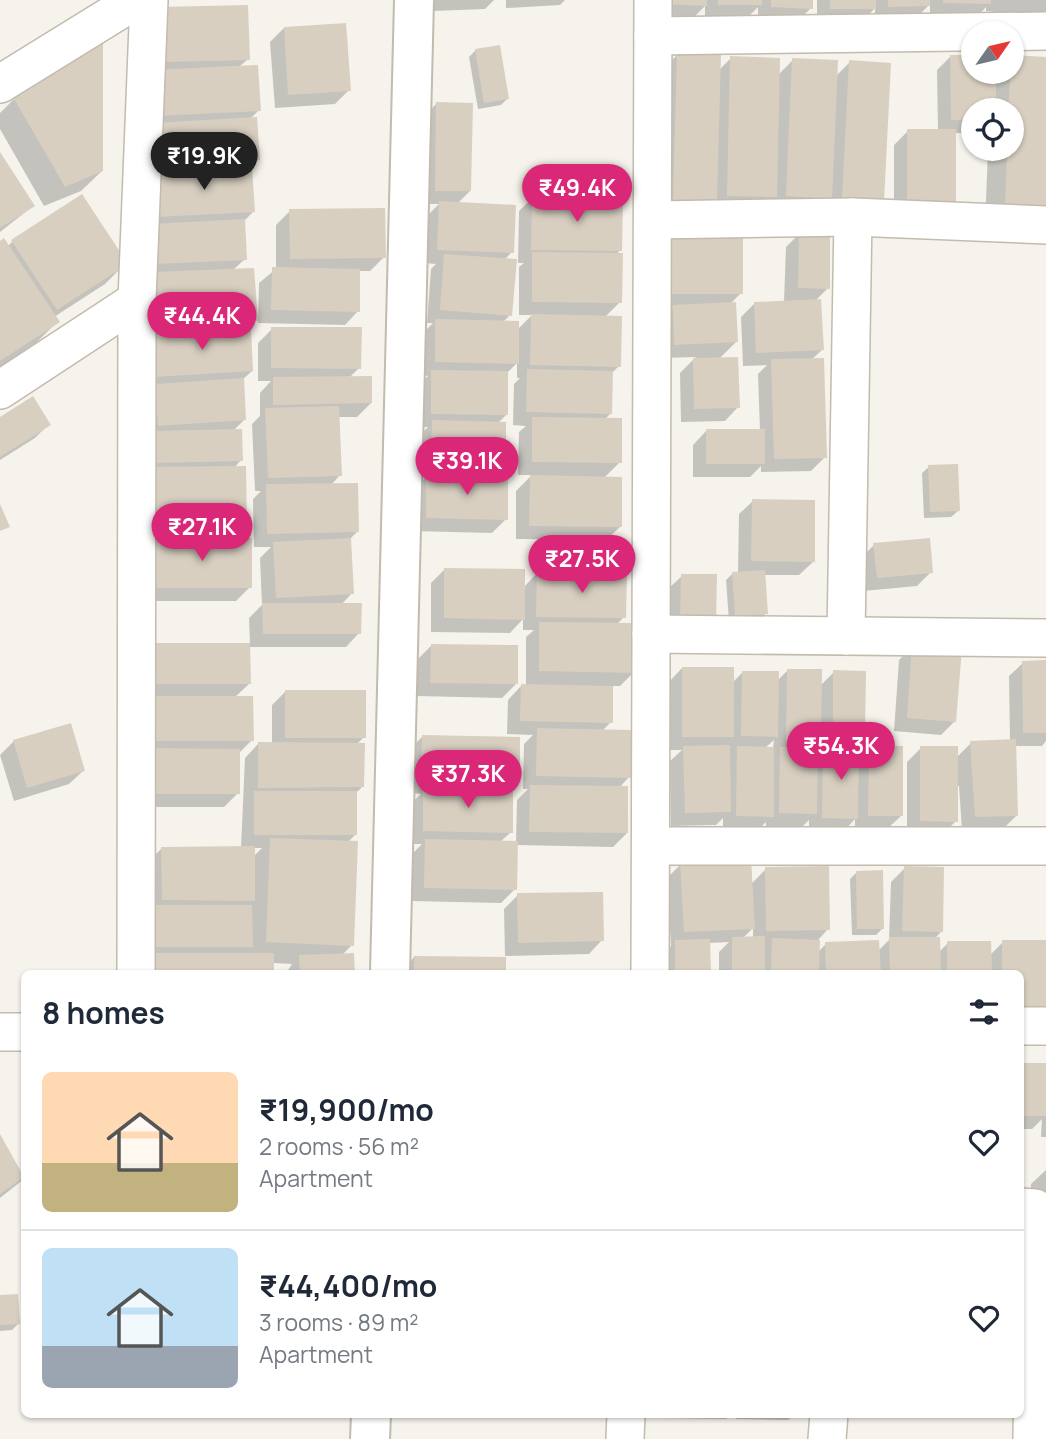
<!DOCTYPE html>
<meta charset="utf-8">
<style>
:root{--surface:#fff;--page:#f2f2f3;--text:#1f2937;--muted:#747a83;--line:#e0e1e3;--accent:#db2777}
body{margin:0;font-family:Manrope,sans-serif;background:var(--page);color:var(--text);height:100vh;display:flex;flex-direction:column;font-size:26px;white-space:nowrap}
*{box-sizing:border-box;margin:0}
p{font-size:23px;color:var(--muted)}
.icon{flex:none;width:38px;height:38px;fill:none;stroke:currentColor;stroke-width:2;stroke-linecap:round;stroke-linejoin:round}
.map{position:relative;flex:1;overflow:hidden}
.side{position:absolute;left:21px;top:970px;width:1003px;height:448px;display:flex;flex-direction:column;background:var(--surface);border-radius:10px;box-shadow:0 2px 5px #0004}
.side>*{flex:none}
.needle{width:46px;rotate:56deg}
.fabs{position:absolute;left:961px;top:21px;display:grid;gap:14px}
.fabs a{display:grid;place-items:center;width:63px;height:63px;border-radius:50%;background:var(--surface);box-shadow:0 2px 5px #0004;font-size:35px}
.price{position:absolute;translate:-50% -60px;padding:0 16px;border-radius:24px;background:var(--accent);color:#fff;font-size:23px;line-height:46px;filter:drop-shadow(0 2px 4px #0008)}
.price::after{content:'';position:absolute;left:50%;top:42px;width:21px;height:16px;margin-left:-10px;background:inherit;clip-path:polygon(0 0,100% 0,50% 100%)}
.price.active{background:#222;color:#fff}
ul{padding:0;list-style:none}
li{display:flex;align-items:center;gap:21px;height:175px;padding:0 21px}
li+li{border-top:2px solid var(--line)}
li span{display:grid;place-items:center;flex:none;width:196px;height:140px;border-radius:10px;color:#555}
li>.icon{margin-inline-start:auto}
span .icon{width:84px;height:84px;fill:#fffc;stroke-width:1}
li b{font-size:30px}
h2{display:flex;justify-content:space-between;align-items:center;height:84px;padding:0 21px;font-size:30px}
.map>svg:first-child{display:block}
.shadow{fill:#0003;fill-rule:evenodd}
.building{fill:#d8cfc1}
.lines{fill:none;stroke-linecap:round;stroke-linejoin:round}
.minor-casing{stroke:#c2bbae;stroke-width:40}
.tertiary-casing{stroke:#c2bbae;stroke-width:42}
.minor{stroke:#fff;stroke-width:37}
.tertiary{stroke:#fff;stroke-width:38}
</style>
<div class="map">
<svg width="1046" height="1439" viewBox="0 0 1046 1439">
<rect width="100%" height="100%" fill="#f6f3ec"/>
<g class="shadow">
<path d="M432,0H494L485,9L433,11Z"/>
<path d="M506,0H565L560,5L506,8Z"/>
<path d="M649,0H811V8L797,22L758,20V7L747,18H705V6L692,19L648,17Z"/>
<path d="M817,0H1046V17L986,11V7L976,18L930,16V4L915,19L875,20V8L861,23L817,22Z"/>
<path d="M148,22L248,59L239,67L259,110L249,120L258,160L251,167L253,212L243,222L245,259L233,270L256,320L249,327L252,371L242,380L245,419L233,431L241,460L234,468L245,526L231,540L250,587L236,601H140Z"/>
<path d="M284,28L349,90L335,104L275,108L270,42Z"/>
<path d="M476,50L507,99L501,105L478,109L469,57Z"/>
<path d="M677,55L718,71L731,58L778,75L793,60L836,76L850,62L882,201L829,213L830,198L816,212L773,209L774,198L755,217L660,213L663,69Z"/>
<path d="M951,56H973V72L994,73L1012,72V57L1046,59V220L985,226L988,149H1012V110H973V133H954V201L940,215H894V145L908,131H938L937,70Z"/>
<path d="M14,99L102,171L81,191L44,206L0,129V113Z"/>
<path d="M436,104L470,191L457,204L512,252L504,260L510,315L503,322L517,330L532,315H519V267L524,263H518L519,211L533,197L620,250L616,255L620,302L605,317L619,366L611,374L610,414L604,420L620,462L604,478L620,527L606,540L516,539V491L532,475H518L519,432L526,426L513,425L514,384L520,378H517V363L506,374V415L497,424L504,462L488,478L506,519L492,533L412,531L413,490L428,475H418L419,436L428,427H418V385L428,376L421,375L422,334L433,323H427L431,269L436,264L424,263L426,217L439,204H421L423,118Z"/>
<path d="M0,155L33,206L0,232Z"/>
<path d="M290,211L384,257L370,271H359L358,311L345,325L258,323L259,283L276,269V225Z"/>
<path d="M800,233L828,288L815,301L822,350L811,360L825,457L811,471L761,472V466L750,477H693V445L706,431H760L758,374L767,365L743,366L741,317L755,303L784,302L786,247Z"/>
<path d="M672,234L741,293L730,304L736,342L719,359L738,407L725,421L681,422L680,373L696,357L661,358L660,320L673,307H659L658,248Z"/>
<path d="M12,242L125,264L105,284L54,317L57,322L37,342L0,367V243L8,246Z"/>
<path d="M272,329L359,368L349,378L371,403L357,417H338L340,475L331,485L357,532L349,540L352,593L341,605L359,633L346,647H248L249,684L234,698L252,740L238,754V793L224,807H131L137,658L250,645L249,618L262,605L260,558L271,547H254L253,499L261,491H255L252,424L260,416V393L271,381H258V343Z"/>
<path d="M0,419L49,424L35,438L0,460Z"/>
<path d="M929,467L958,511L951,517L924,518L922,473Z"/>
<path d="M753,501L813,562L799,575H763L766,613L759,620L729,621L726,580L733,573H738L739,514Z"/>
<path d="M874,545L931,572L917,586L863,591L860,559Z"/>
<path d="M445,569L524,587L537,573L624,617L617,624L634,672L620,686H612L611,722L602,731L629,777L619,788L627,833L613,847L516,845L515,889L501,903L411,901V855L422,844H410V804L421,794L408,793L409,750L422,737L518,781L508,791L511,832L500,842L516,843L517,800L528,789H523L524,744L533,735L507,734L508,700L521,686H526V637L534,630H523V619L510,633L431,632V583Z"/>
<path d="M682,576H715L667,636L668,589Z"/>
<path d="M431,646L516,684L502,698L417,696V660Z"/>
<path d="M913,646L955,721L941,735L894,731L899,660Z"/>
<path d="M1046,662V741L1042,746H1015L1017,815L1003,829L962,830L959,786H956V821L942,835H907V762L921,748L956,758L971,743L1010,741L1009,676L1023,663Z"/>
<path d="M682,668L732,683L742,673L777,681L788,670L820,686L834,672L863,737L853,747L857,759L869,747L901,816L887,829H855V819L843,832L809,831V820L802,827H766V822L758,830L723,829V818L716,825L671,826L670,761L682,750H669V682ZM820,739V749H811ZM774,740L773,748H765Z"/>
<path d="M285,692L364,737L357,744L362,787L355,794V835L347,843L352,945L342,955L353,973H286L292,964L272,963V973H140L148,862L162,848H241L245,758L258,744H272V705ZM253,848H262L253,857Z"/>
<path d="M14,741L83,771L69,784L14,801L0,755Z"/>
<path d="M681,864L751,884L766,869L828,929L818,940L817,953L826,944L878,951L889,940L891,882L905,868L941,932L934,939L939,952L948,943L990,955L1003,942H1046L1020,973H719V952L729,942L709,943V973H662L661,956L671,946L667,878ZM753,928V938L742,939Z"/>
<path d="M857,872L883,928L876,935H852L850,879Z"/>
<path d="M518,895L602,940L589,954L505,956L504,909Z"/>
<path d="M414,957L505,973H401Z"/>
<path d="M1020,1065L1046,1071V1137H1041L1042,1119L1032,1129H1020Z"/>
<path d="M0,1138L24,1179L0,1198Z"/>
<path d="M1046,1170V1213L1029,1212L1031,1184Z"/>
<path d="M0,1297L19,1323L12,1330L0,1331Z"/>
<path d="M661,1414H731L726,1419L661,1418Z"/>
<path d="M736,1414H794L788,1420L736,1419Z"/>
</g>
<g class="building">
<path d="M661,0H707V6L661,4Z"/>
<rect x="718" y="0" width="44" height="5"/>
<path d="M771,0H813V9L771,7Z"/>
<rect x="830" y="0" width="46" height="9"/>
<path d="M888,0H930V6L888,7Z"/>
<path d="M943,0H991V4L943,3Z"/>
<path d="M248,5L250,60L162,62L161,7Z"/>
<path d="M346,23L351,91L288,95L284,27Z"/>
<path d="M103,43V171L65,187L13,97Z"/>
<path d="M500,45L509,99L484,103L475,49Z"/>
<path d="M677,53L721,54L717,201L673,200Z"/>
<path d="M950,55H973V72H996V110H973V120H951Z"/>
<path d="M1012,55L1046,57V208L1005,206L1007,149H1012V110H1008Z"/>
<path d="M730,56L780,58L777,197L727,196Z"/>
<path d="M792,58L838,60L832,199L786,196Z"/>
<path d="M849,60L891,63L884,202L842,200Z"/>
<path d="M258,65L261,111L156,116L153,70Z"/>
<path d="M436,102L473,103L471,191H435Z"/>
<path d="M257,117L260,160L157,166L154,123Z"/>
<rect x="907" y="129" width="49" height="73"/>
<path d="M0,152L35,206L0,228Z"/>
<path d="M252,167L255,212L156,217L153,171Z"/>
<path d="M82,194L128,264L57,310L11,240Z"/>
<path d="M532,196L623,197L622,251L531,250Z"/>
<path d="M439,201L516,205L514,253L437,250Z"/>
<path d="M385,208L386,258L290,259L289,209Z"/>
<path d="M245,219L247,260L154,264L151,224Z"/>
<path d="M743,232V294H672L671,233Z"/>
<path d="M799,232L830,233V289L798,288Z"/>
<path d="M4,238L60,322L0,361V241Z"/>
<path d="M532,252L623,253L622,303L532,302Z"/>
<path d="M444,254L517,259L512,316L440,310Z"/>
<path d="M272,267L360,269V312L271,310Z"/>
<path d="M254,268L258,321L157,326L154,272Z"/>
<path d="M821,299L824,350L756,353L754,302Z"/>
<path d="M736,302L738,342L674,345L673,305Z"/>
<path d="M531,314L622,316L621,367L530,365Z"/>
<path d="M435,319L519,321V364L435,362Z"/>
<path d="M271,327H362L361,369L271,368Z"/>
<path d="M251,328L253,371L154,377L152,333Z"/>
<path d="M738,357L740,408L694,409L693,358Z"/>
<path d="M824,358L827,458L774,459L771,359Z"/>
<path d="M527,369L613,371L612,414L526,412Z"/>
<path d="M431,370L508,371V415L431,414Z"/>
<path d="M372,376V403L273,405V377Z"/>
<path d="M244,378L246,420L158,426L155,384Z"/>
<path d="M33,396L51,425L0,457V417Z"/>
<path d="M339,406L342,476L268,478L265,408Z"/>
<path d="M532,417L622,418V463L532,462Z"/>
<path d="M432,420L506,422V462H431Z"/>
<path d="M242,429L243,461L153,463L151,431Z"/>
<rect x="706" y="429" width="59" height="35"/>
<path d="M958,464L960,511L930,512L928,465Z"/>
<path d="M246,466L247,526L146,527L145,467Z"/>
<path d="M426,475L508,476V520L426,518Z"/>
<path d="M530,475L622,477V527L529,526Z"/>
<path d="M358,483L359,532L267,534L266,484Z"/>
<path d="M752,499L815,500V562L751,561Z"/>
<path d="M0,504L10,527L0,531Z"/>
<rect x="153" y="538" width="99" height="50"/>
<path d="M351,538L354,594L276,598L273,542Z"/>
<path d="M930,538L933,573L877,578L873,543Z"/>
<path d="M444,568L525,569V620L444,618Z"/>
<path d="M765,570L768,614L735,616L732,572Z"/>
<path d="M537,571L627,572L626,618L536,617Z"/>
<path d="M681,574H717L716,624L680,623Z"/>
<path d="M262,603H362L361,634H263Z"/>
<path d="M539,622L636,623V673L539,671Z"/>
<path d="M150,643H250L251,684H151Z"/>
<path d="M431,644L518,645V684L430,683Z"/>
<path d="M912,644L962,648L956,722L907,718Z"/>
<path d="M1046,660V733H1023L1022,661Z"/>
<rect x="682" y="667" width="52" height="70"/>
<path d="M787,669H822L821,741H786Z"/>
<path d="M833,670L866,671L865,737H833Z"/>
<path d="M742,671H779L778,737L741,736Z"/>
<path d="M521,684L613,686V723L520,721Z"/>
<rect x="285" y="690" width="81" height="48"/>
<path d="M144,696H253L254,741H144Z"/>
<path d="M71,723L85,771L27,788L13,740Z"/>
<path d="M537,728L631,730V778L536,776Z"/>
<path d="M422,735L520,737V782L421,780Z"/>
<path d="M1016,739L1018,816L975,817L970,741Z"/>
<path d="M258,742L365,743L364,787L258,788Z"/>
<path d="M730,745L731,812L685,813L683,746Z"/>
<path d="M823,745H859L858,819L822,818Z"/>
<path d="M869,745L903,746V816H868Z"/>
<path d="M737,746L774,747V817L736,816Z"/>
<path d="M920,746H958V822L920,821Z"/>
<path d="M780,747H818L817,814L779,813Z"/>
<path d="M144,748L240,749V794H144Z"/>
<path d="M530,785L628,786V833L529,832Z"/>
<path d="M423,788L513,790V833L423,831Z"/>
<rect x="254" y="791" width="103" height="44"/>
<path d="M270,838L358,841L354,946L266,942Z"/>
<path d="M425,839L518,841L517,890L424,888Z"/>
<path d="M255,846V901L162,900L161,847Z"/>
<path d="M751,858L755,929L684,932L680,862Z"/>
<path d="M829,866L830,930L766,931L765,867Z"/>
<path d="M904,866L944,867L943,932L902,931Z"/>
<path d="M883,870L884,929H857L856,871Z"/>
<path d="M603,892L604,941L518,943L517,893Z"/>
<path d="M151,905H252L253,947H151Z"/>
<path d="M765,936V973H732V937Z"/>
<path d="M889,937H940L941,973H890Z"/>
<path d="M772,938L820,940L819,973H771Z"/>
<path d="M710,939L711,973H675V940Z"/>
<path d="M879,940L881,973H826L825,942Z"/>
<path d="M1002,940H1046V1008L1020,1009V973H1002Z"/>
<path d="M947,941H991L992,973H947Z"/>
<rect x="153" y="953" width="121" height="20"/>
<path d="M354,953L355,973H300L299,955Z"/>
<path d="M414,956L506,957V973H414Z"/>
<rect x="1020" y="1063" width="26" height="53"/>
<path d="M0,1134L24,1177L0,1194Z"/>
<path d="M18,1294L20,1324L0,1325V1295Z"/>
</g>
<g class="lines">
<defs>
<g id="minor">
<path d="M653,36L1046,31"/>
<path d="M0,84L136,0"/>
<path d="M653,220L853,217L1046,225"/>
<path d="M0,390L137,300"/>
<path d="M651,634L1046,638"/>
<path d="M846,636L853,217"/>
<path d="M651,846H1046"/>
<path d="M136,973L137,300L149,0"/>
<path d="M650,973L653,0"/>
<path d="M1020,1026H1046"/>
<path d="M0,1032H24"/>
<path d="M1020,1207L1035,1208L1032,1439"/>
<path d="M625,1439L626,1414"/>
<path d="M827,1439L829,1414"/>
</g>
<g id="tertiary">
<path d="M390,973L414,0"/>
<path d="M370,1439L371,1414"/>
</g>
</defs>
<use href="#minor" class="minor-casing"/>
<use href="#tertiary" class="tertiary-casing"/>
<use href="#minor" class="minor"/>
<use href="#tertiary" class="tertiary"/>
</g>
</svg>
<div class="fabs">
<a><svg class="needle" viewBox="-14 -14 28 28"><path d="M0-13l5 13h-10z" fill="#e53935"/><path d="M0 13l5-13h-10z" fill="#747a83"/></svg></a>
<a><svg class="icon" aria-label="locate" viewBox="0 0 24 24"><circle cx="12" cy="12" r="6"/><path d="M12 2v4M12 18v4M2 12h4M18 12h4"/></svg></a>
</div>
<b class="price active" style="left:204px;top:192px">₹19.9K</b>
<b class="price" style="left:577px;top:224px">₹49.4K</b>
<b class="price" style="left:202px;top:352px">₹44.4K</b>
<b class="price" style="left:467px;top:497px">₹39.1K</b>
<b class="price" style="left:202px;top:563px">₹27.1K</b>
<b class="price" style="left:582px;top:595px">₹27.5K</b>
<b class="price" style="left:841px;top:782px">₹54.3K</b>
<b class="price" style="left:468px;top:810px">₹37.3K</b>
<section class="side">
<h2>8 homes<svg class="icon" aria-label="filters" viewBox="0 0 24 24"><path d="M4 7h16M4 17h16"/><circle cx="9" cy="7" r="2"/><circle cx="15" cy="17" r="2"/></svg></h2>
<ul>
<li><span style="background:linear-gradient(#ffd9b3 65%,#c2b280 0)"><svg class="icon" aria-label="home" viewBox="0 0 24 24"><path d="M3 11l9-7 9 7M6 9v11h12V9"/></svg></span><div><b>₹19,900/mo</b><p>2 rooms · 56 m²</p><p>Apartment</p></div><svg class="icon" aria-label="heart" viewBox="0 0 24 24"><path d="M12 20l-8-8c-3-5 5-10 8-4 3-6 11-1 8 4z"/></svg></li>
<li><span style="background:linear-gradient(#bfe0f5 70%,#9aa5b1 0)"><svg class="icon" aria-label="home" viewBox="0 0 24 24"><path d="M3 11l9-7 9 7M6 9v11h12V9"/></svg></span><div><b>₹44,400/mo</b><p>3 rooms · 89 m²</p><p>Apartment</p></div><svg class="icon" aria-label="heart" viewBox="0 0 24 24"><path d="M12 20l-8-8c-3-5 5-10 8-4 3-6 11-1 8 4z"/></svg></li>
</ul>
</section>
</div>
